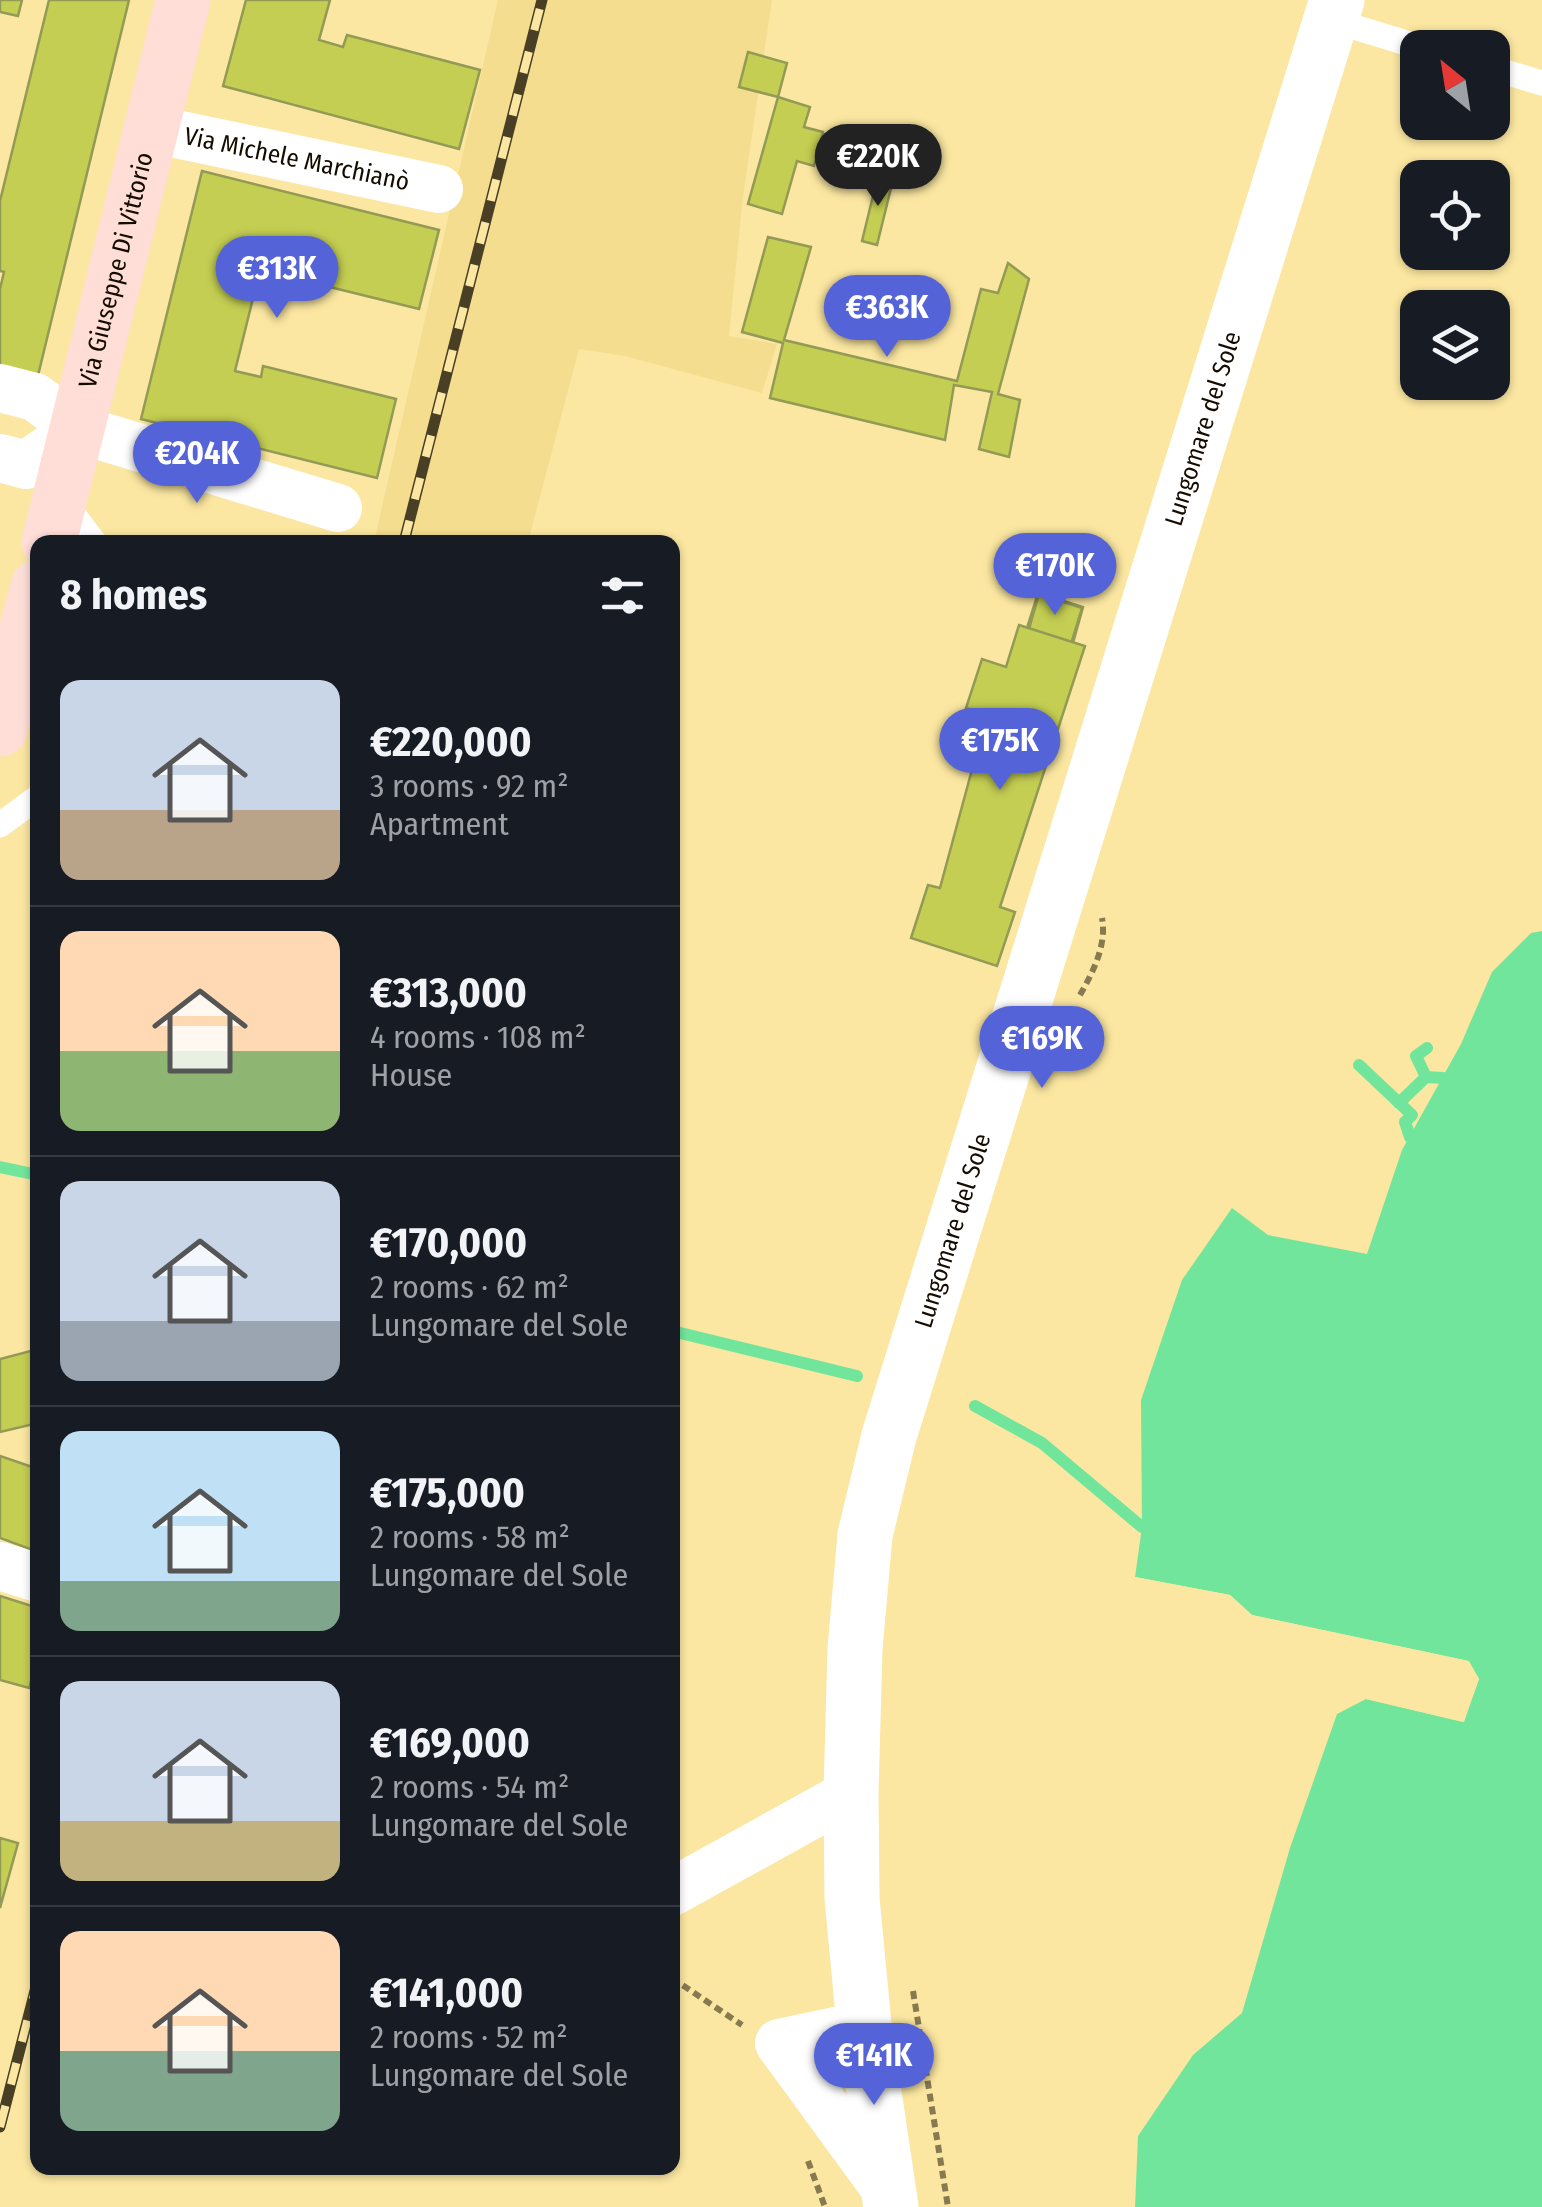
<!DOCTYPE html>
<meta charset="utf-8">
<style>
:root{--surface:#171b24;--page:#20242c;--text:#f1f3f6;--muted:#9ea1a6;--line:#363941;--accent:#5563d9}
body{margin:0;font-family:"Fira Sans Condensed",sans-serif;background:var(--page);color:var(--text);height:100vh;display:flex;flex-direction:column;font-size:38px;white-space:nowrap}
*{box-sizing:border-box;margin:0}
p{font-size:32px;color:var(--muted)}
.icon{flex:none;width:55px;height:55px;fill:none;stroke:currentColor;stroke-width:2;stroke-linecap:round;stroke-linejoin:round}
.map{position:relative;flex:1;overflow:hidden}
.drawer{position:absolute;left:30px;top:535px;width:650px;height:1640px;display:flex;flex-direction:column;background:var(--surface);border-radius:20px;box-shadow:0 2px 8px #0004}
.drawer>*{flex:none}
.needle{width:65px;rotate:330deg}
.controls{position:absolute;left:1400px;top:30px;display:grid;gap:20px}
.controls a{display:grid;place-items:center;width:110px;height:110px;border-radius:20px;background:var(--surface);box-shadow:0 2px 8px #0004;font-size:50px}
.price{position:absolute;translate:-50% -85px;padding:0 22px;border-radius:35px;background:var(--accent);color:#fff;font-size:32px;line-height:65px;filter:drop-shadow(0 2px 5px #0008)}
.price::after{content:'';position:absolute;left:50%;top:60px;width:30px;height:22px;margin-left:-15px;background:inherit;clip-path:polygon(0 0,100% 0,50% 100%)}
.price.active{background:#222;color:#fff}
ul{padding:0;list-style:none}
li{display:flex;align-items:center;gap:30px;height:250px;padding:0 30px}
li+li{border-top:2px solid var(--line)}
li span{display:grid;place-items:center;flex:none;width:280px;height:200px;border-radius:20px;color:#555}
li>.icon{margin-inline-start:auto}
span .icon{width:120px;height:120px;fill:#fffc;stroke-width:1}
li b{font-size:42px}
h2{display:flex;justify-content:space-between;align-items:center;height:120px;padding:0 30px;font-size:42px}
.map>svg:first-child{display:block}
.built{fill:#f4dd8f}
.water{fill:#72e59c}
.pier{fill:#fbe7a1}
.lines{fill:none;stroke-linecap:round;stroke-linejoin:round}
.stream{stroke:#72e59c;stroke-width:12}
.building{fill:#c4ce52;stroke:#939a56;stroke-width:2.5}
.path{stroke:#877950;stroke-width:6;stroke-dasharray:8 5;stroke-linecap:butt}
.service{stroke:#fff;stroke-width:25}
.minor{stroke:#fff;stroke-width:48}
.tertiary{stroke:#fff;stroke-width:55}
.secondary{stroke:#feded7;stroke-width:55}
.rail-casing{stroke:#493f25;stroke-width:11}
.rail{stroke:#fbe7a1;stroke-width:8;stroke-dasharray:22;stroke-linecap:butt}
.labels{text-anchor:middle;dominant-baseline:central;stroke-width:8;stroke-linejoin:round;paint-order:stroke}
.street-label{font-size:25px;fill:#140c00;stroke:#fbe7a1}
</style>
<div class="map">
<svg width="1542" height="2207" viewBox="0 0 1542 2207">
<rect width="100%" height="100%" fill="#fbe7a1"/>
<path class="built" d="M498,0H772L743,196L729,336L777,344L762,393L625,356L579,349L528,542H374Z"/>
<path class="water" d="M1542,931V2207H1135L1138,2136L1193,2055L1242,2013L1290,1848L1337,1714L1366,1699L1463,1722L1479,1679L1468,1661L1252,1615L1230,1595L1135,1577L1142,1527L1141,1400L1182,1280L1232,1208L1268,1235L1367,1254L1402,1150L1461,1044L1492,972L1531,933Z"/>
<path class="pier" d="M1130,1576L1230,1595L1252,1615L1469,1661L1479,1679L1464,1722L1366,1699V1694L1461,1716L1474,1680L1465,1665L1250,1620L1228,1600L1133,1582Z"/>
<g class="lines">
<g class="stream">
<path d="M1427,1048L1416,1056L1426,1077L1443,1078"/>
<path d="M1359,1065L1412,1115L1405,1122L1410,1137"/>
<path d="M1399,1103L1426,1077"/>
<path d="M0,1167L38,1175"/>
<path d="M672,1331L857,1376"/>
<path d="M975,1406L1042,1443L1142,1527"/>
</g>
</g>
<g class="building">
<path d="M0,0H22L18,16L0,12Z"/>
<path d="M49,0H129L35,388L0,379V289L4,272L0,271V201Z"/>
<path d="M246,0H330L319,40L343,47L347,35L480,70L459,149L223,86Z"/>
<path d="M748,52L787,63L778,97L739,87Z"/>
<path d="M778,97L810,107L804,127L823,132L814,166L797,161L782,214L748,204Z"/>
<path d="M202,171L439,230L419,309L285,276L287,264L263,258L235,371L261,377L263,366L396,399L377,478L141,419Z"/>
<path d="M879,171L893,180L877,245L862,241Z"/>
<path d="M768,237L811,247L784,340L957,381L981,289L998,293L1008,263L1029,279L998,394L1020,400L1009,457L979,449L992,392L954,385L945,440L770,398L783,343L742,332Z"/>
<path d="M1038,593L1083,607L1073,643L1027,628Z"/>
<path d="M1039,594L1082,608L1071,644L1082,647L998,907L1013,912L996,964L912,937L929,886L940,889L989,714L967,707L983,661L1006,668L1020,627L1029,629Z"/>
<path d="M1019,625L1085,646L1000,907L1015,912L997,966L911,938L928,885L940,888L987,714L966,708L982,659L1006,667Z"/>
<path d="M38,1349V1423L0,1432V1359Z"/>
<path d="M0,1456L38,1469V1552L0,1538Z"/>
<path d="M0,1596L38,1608V1657L29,1688L0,1680Z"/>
<path d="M0,1838L18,1843L0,1908Z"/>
</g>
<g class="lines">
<g class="path">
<path d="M1080,995C1093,972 1107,945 1102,918"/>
<path d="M672,1978L742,2025"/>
<path d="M913,1991L948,2207"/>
<path d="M808,2161L825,2207"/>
</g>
<g class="service">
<path d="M1331,20L1423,48"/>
<path d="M1492,68L1542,83"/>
<path d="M61,498L94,542"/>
<path d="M0,825L38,797"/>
</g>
<g class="minor">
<path id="s1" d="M152,129L439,189"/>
<path d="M0,388L35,397L78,429L338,508"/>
<path d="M0,458L26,465L78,429"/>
<path d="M0,1566L38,1578"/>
<path d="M672,1892L851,1793"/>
<path d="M864,2025L779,2043L887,2191"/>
</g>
<path class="tertiary" id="s2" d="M891,2207L864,2025L852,1898L851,1793L855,1649L865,1535L889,1436L1337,0"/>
<g class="secondary">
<path id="s3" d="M49,542L183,0"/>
<path d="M0,729L38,586"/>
</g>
<defs>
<g id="rail">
<path d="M404,542L542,0"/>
<path d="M0,2127L38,1979"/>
</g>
</defs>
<use href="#rail" class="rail-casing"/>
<use href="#rail" class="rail"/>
</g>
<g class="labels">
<g class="street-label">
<text stroke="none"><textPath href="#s1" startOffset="148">Via Michele Marchianò</textPath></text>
<text stroke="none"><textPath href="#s3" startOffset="280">Via Giuseppe Di Vittorio</textPath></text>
<text stroke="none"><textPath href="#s2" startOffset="1832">Lungomare del Sole</textPath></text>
<text stroke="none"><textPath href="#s2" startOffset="992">Lungomare del Sole</textPath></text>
</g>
</g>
</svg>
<div class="controls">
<a><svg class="needle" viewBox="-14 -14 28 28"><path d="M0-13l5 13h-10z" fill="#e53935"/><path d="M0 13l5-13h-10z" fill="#9ea1a6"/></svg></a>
<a><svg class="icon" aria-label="locate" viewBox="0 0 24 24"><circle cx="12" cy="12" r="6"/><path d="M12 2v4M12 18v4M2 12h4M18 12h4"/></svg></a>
<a><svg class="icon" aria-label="layers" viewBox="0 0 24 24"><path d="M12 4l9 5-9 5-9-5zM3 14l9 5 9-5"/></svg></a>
</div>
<b class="price active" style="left:878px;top:209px">€220K</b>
<b class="price" style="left:277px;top:321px">€313K</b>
<b class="price" style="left:887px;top:360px">€363K</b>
<b class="price" style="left:197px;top:506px">€204K</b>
<b class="price" style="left:1055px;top:618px">€170K</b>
<b class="price" style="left:1000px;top:793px">€175K</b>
<b class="price" style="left:1042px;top:1091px">€169K</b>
<b class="price" style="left:874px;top:2108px">€141K</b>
<section class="drawer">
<h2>8 homes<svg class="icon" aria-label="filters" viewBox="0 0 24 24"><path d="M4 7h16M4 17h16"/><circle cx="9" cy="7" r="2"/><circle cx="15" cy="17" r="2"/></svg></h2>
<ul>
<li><span style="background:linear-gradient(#c9d6e8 65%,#b9a48a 0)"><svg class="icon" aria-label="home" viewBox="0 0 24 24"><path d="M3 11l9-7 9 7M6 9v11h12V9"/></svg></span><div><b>€220,000</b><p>3 rooms · 92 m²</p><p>Apartment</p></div></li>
<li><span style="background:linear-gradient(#ffd9b3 60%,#8fb573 0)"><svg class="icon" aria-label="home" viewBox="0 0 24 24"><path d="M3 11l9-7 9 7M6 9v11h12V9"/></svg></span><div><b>€313,000</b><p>4 rooms · 108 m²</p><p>House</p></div></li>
<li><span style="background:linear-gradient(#c9d6e8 70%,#9aa5b1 0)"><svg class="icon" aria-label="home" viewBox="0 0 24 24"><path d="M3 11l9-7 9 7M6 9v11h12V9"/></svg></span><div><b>€170,000</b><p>2 rooms · 62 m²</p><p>Lungomare del Sole</p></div></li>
<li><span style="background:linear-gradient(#bfe0f5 75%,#7fa58c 0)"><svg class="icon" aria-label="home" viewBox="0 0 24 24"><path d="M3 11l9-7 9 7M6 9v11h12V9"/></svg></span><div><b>€175,000</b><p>2 rooms · 58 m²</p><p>Lungomare del Sole</p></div></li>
<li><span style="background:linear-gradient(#c9d6e8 70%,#c2b280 0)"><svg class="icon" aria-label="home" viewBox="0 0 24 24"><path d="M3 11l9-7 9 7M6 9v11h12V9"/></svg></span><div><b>€169,000</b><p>2 rooms · 54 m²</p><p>Lungomare del Sole</p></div></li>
<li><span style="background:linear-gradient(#ffd9b3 60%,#7fa58c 0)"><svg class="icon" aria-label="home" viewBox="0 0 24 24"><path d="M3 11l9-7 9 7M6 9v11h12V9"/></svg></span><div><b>€141,000</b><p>2 rooms · 52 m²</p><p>Lungomare del Sole</p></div></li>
</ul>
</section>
</div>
